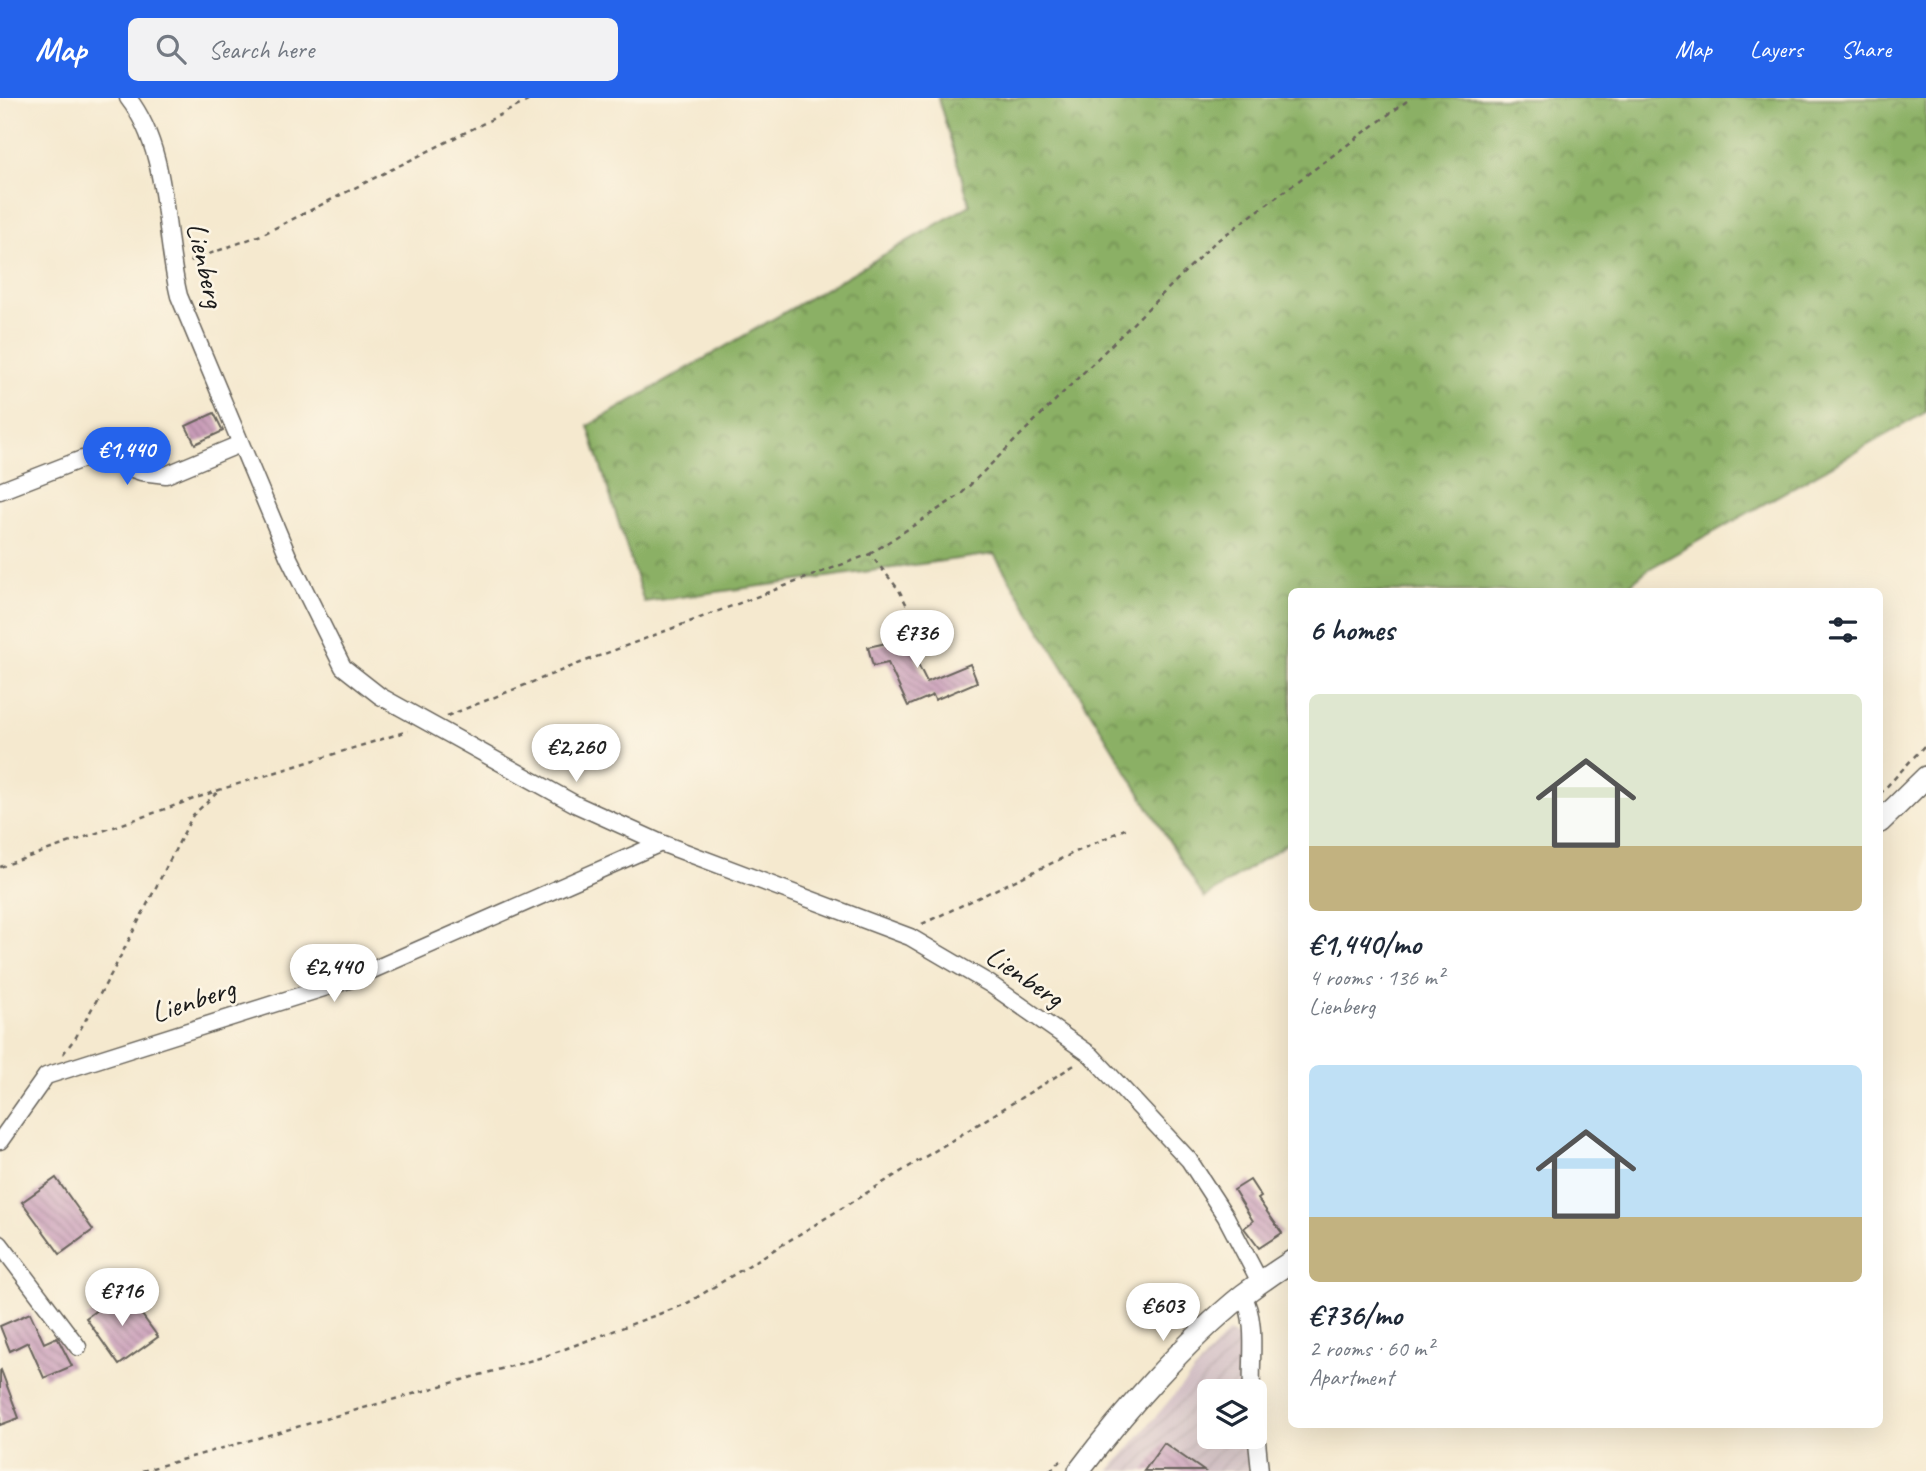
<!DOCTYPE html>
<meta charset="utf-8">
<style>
:root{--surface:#fff;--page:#f2f2f3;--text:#1f2937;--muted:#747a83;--accent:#2563eb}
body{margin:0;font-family:Caveat,sans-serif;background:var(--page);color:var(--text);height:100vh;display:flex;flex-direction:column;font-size:26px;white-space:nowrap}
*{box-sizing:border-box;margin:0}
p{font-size:23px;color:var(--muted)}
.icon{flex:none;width:38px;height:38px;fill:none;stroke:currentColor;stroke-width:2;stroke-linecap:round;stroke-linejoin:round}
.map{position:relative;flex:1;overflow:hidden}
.panel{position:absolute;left:1288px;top:490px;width:595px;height:840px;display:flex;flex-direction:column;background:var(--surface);border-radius:10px;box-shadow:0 7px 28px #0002}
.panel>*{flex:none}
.controls{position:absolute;left:1197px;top:1281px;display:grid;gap:14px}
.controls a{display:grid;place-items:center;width:70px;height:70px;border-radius:10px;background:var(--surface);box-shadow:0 7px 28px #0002;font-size:35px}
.price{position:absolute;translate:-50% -60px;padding:0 16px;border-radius:24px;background:#fff;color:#222;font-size:23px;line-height:46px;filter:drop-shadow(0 2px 4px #0008)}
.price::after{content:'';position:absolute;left:50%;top:42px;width:21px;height:16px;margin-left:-10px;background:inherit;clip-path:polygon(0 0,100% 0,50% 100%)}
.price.active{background:var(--accent);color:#fff}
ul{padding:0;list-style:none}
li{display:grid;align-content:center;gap:14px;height:371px;padding:0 21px}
li span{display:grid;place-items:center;height:217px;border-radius:10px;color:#555}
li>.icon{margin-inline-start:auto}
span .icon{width:126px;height:126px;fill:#fffc;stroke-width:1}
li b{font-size:30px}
h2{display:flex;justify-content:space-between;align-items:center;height:84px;padding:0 21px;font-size:30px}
header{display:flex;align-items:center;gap:42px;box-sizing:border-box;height:98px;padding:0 35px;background:var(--accent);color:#fff}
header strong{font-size:33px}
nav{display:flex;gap:38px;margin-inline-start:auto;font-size:24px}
.search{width:490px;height:63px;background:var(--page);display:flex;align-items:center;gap:18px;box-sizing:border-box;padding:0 24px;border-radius:10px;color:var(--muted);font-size:26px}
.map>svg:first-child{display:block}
.industrial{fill:url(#industrial-furrows)}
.forest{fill:url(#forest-crowns);stroke:#546640;stroke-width:2}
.building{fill:url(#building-back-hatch)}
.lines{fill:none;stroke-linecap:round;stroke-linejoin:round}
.street-casing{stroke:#68645b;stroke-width:19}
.secondary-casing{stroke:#68645b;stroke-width:24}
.path{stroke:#68645b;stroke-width:2.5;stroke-dasharray:5 5;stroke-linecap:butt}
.street{stroke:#fff;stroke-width:16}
.secondary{stroke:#fff;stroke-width:21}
.labels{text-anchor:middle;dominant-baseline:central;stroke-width:5;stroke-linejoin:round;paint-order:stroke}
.street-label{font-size:30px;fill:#1c1c1c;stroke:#fcf5e5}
</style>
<header>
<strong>Map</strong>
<div class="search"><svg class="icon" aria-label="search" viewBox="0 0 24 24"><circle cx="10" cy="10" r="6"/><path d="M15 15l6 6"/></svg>Search here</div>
<nav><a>Map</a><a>Layers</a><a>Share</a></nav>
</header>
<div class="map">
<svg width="1926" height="1373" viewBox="0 0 1926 1373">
<defs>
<pattern id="industrial-furrows" width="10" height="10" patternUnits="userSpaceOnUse" patternTransform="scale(1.75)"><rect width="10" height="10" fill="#d2bec5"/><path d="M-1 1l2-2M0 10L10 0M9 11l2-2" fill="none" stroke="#b4a3a9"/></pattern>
<pattern id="forest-crowns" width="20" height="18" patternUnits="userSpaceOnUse" patternTransform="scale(1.75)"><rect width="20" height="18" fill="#8bb065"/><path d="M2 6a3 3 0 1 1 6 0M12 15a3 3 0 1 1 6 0" fill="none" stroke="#718e52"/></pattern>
<pattern id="building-back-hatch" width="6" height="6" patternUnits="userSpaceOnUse" patternTransform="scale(1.75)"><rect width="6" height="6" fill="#c79ab7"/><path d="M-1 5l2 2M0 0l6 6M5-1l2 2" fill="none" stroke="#a17d94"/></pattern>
</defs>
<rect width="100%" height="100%" fill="#fcf5e5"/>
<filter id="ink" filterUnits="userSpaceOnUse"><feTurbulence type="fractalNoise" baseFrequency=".0143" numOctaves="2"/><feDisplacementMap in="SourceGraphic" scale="14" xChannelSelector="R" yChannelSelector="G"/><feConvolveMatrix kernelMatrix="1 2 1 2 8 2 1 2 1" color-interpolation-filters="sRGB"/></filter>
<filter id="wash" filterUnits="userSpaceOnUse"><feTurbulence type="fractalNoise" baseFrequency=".00686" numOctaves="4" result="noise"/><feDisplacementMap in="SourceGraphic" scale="28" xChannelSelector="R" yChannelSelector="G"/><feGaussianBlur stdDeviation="1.57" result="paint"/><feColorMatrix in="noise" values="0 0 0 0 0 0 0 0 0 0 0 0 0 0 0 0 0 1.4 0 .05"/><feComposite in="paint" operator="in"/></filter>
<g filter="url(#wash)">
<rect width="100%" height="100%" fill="#f5e9cf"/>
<path class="industrial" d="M1228,1234L1244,1242L1245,1293H1209V1339H1246L1250,1373H1109Z"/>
<path class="forest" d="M938,0H1926V314L1647,472L1622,493L1292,494L1291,743L1204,800L994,456L644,504L588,328L970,107Z"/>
<g id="blocks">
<g class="building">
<path d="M214,315L223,333L195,346L186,328Z"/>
<path d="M911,529L923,556L915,560L927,584L970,566L977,584L935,602L933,597L908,608L888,565L873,568L868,549L900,542L897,535Z"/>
<path d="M56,1080L93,1132L60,1156L22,1104Z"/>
<path d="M1250,1082L1261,1099L1258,1101L1282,1135L1259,1150L1244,1130L1253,1123L1234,1092Z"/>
<path d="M124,1192L158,1239L119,1267L86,1220Z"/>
<path d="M30,1215L44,1245L57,1239L72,1268L44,1280L28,1244L10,1253L0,1228Z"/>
<path d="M1,1272L19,1320L0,1327V1273Z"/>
<path d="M1164,1345L1204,1373H1144Z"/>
</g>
</g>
</g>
<g filter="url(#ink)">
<use href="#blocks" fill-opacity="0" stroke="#68645b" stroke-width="2"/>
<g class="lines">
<defs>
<g id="street">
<path d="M128,0C170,54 163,134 179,198L288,458L343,569L380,598L577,707L661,745L910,839L990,886L1091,957L1189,1062L1226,1119L1260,1184"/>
<path d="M0,393L82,361L115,365L141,374L166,377L240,346"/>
<path d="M0,1043L46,978L352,881L661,745"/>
<path d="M0,1146L78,1249"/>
<path d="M1243,1197C1258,1225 1250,1262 1252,1293"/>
<path d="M1255,1324L1260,1373"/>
</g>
<g id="secondary">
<path d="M1880,724L1926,679"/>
<path d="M1079,1373C1124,1313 1185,1244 1243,1197C1259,1185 1275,1174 1292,1163"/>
</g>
</defs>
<use href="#street" class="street-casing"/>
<use href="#secondary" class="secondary-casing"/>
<g class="path">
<path d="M190,163L261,137L534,0"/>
<path d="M870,456L960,397L1214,145L1411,0"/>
<path d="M447,618L583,564L870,456L899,492L925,543"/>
<path d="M1880,696L1926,646"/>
<path d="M0,769L222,691L408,633"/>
<path d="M922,826L1129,729"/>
<path d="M63,956L76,939L114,871L193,717L219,693"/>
<path d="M142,1373L543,1259L686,1206L1076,966"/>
<path d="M1050,1373L1064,1359"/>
</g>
<use href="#street" class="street"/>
<use href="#secondary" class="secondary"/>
</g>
</g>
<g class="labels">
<g class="street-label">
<text transform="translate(206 167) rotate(77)">Lienberg</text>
<text transform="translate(1025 878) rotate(34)">Lienberg</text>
<text transform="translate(193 902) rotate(-18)">Lienberg</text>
</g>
</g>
</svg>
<div class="controls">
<a><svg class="icon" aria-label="layers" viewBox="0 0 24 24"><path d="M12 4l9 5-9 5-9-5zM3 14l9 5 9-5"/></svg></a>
</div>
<b class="price active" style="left:127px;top:389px">€1,440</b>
<b class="price" style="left:917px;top:572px">€736</b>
<b class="price" style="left:576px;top:686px">€2,260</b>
<b class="price" style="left:334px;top:906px">€2,440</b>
<b class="price" style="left:122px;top:1230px">€716</b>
<b class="price" style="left:1163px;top:1245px">€603</b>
<section class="panel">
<h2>6 homes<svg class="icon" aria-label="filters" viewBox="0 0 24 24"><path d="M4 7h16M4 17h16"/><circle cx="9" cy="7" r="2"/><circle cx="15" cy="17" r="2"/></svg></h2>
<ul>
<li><span style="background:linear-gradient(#dfe7d0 70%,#c2b280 0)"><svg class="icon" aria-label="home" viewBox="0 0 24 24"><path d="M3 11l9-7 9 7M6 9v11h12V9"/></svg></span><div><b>€1,440/mo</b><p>4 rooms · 136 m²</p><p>Lienberg</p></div></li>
<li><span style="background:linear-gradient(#bfe0f5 70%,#c2b280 0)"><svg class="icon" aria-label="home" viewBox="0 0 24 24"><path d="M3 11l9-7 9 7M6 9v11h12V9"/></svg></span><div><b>€736/mo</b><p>2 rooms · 60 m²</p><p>Apartment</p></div></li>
</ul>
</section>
</div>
